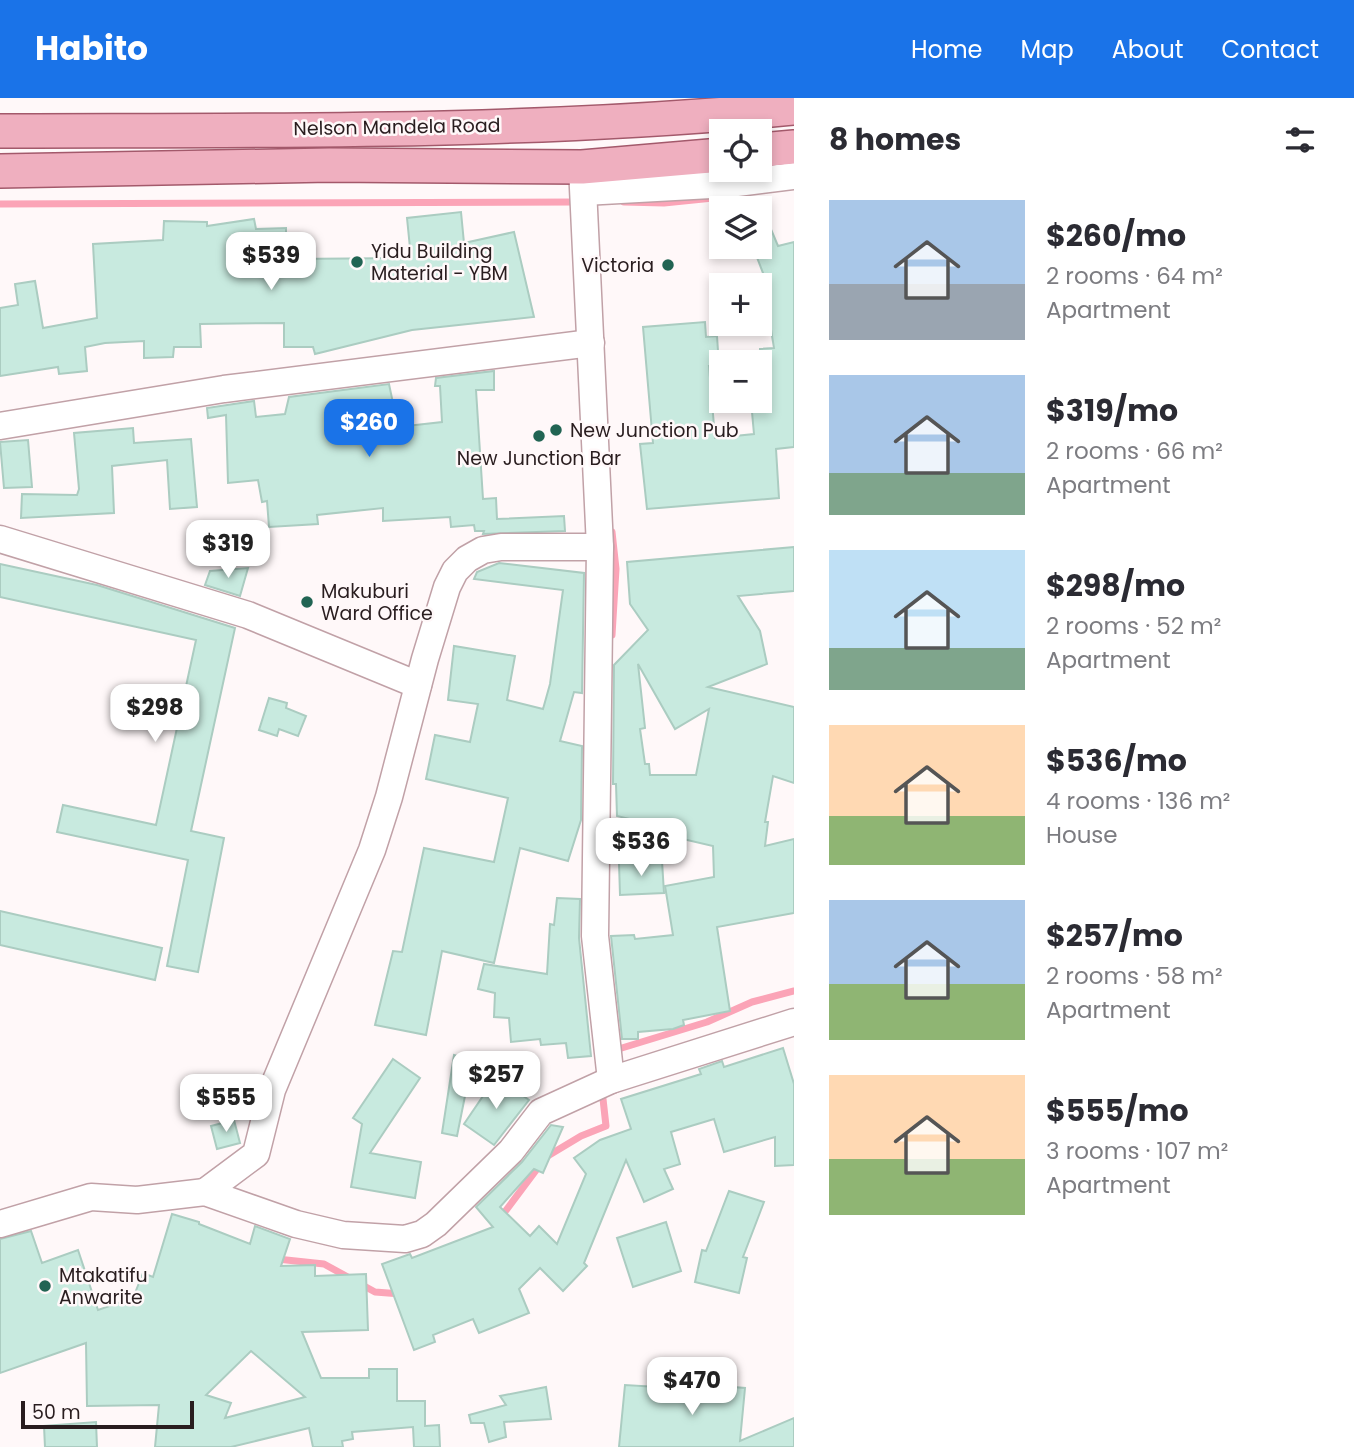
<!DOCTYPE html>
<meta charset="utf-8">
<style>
:root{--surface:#fff;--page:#f7f7f7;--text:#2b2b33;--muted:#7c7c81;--accent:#1a73e8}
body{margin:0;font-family:Poppins,sans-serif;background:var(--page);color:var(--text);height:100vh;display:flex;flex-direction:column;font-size:26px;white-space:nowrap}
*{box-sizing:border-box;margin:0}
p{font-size:23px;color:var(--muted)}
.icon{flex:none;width:38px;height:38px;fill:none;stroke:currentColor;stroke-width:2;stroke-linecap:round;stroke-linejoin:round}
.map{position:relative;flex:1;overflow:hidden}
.side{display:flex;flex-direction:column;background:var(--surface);width:560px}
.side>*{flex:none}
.fabs{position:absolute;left:709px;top:21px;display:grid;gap:14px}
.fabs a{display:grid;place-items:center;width:63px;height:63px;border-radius:0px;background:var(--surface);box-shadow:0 4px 10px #0003;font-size:35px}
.scale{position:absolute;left:21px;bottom:18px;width:173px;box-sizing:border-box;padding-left:7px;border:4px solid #291d1f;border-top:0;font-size:19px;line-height:24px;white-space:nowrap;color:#291d1f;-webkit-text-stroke:5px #fff8f9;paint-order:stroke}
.price{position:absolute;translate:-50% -60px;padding:0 16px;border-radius:14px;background:#fff;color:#222;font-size:23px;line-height:46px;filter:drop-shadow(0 2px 4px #0008)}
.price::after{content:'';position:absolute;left:50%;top:42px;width:21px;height:16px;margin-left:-10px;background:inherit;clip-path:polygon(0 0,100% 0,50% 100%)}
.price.active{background:var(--accent);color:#fff}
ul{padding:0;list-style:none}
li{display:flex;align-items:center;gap:21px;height:175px;padding:0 35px}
li span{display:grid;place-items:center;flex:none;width:196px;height:140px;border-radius:0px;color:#555}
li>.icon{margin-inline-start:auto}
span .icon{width:84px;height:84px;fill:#fffc;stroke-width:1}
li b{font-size:30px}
h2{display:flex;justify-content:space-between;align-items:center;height:84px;padding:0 35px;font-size:30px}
header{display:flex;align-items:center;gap:42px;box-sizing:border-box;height:98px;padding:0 35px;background:var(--accent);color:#fff}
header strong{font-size:33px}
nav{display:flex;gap:38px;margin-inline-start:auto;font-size:24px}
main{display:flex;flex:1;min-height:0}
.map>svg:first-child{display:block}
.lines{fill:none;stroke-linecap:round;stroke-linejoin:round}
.stream{stroke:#fba4b7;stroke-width:7}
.building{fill:#c8eadf;stroke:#abccc1;stroke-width:2;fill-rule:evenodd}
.minor-casing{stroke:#c1a1a7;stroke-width:29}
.major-casing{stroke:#a3596b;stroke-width:36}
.minor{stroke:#fff;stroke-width:26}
.major{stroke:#efafbf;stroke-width:33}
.poi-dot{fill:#216453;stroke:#fff8f9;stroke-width:2.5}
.labels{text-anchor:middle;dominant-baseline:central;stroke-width:5;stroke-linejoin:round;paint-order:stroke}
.street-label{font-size:19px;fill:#291d1f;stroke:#fff8f9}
.poi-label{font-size:19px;fill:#291d1f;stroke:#fff8f9;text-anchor:start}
</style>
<header>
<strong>Habito</strong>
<nav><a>Home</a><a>Map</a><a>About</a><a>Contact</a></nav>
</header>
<main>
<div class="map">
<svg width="794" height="1349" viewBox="0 0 794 1349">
<rect width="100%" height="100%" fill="#fff8f9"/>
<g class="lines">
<g class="stream">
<path d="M624,104L664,105L713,100"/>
<path d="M0,106L577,104"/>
<path d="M612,537L616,471L612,434"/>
<path d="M612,953L707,924L752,904L794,893"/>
<path d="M501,1119L546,1059L581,1038L606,1028L602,992"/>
<path d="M277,1161L324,1166L375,1194L401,1196"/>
</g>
</g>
<g class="building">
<path d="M760,105L778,148L794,144V349L776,351L779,400L647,411L640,346L653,345L643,229L705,224L706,239L717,238L719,268H709L715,340L754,336L751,303H760V251L774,250L764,188H768L753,149H760Z"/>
<path d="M461,114L464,145L514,134L534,219L412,232L315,256L313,249H284V225L200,226L201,249H174L173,259L144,260V243L105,245L85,249L87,273L59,276L58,269L0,278V210L18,207L15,186L35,183L43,230L97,220L93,146L163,142L164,123L207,124V128L254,121L256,131L286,130V161L411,160L407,120Z"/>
<path d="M494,273V292H476L483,401L496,400L497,421L564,418L565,433L483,436L484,433H475L474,427L451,429L450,419L383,423V410L317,417L318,426L269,429L267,403L262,404L258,382L228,385L226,317L208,320L207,310L254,303L256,319L285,316L289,299L389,286L398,329L442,324L440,288H435L436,280Z"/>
<path d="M133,330L134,345L191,341L197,409L170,411L167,362L112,368L114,415L21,420L22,396L77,397L79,391L74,335Z"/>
<path d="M28,342L32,389L4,390L0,344Z"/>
<path d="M794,449V493L738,498L760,533L767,566L708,589L794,609V685L773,678L765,724H768L765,748L794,741V815L717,829L730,913L683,922L684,927L673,931L638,934V941H622L611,838L634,837L635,841L673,837L665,788L714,779L713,748L670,738L671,731L617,718L616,686H613L614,567L648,532L630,506L627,464ZM638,566L675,631L709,611L696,677H650L649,666H645L640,631L645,630Z"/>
<path d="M499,465L584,475L582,595L574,594L560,643L582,648L581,722L568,763L520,750L494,865L442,853L426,937L375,927L393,853L402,854L424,750L494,764L508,700L426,681L435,637L470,644L478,606L448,602L454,548L515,558L507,602L543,611L550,586L563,492L474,481L477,474Z"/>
<path d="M0,466L97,487L235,530L191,733L224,740L198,874L167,868L188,762L57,734L63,707L156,727L196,542L0,499Z"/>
<path d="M248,470L240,498L205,487L210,473Z"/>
<path d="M269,600L287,605L286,610L306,618L298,638L279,631L277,638L259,632Z"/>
<path d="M662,763L664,795L620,797L619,765Z"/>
<path d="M557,800L580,801L579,840L591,958L568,960L566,945L541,947L540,941L511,944L509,920L494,919L495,895L478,891L484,866L547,876L550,826L554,827Z"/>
<path d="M0,813L162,850L155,882L0,847Z"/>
<path d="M783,950L794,986V1067L775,1068V1039L724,1054L714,1021L671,1034L680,1066L664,1071L673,1091L644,1104L626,1062L584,1165L587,1168L563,1193L540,1170L519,1191L529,1215L479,1235L473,1221L433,1237L435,1244L414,1252L382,1166L410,1156L412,1160L493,1129L476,1109L522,1064L551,1027L563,1029L543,1075L534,1071L500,1109L530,1138L539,1128L557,1146L586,1076L574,1060L600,1042L631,1031L621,1001L701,976L699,971L722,963L724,969Z"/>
<path d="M454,957L472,963L457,1038L442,1035Z"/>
<path d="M393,961L420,980L370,1055L421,1064L415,1100L351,1089L362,1026L353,1020Z"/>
<path d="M496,979L529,1002L494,1047L464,1026Z"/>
<path d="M234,1022L240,1045L217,1051L211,1028Z"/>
<path d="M729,1093L764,1104L743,1159L747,1160L739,1195L695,1184L702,1152L706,1153Z"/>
<path d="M172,1116L199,1124V1126L250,1146L255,1128L290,1141L281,1168L315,1167V1178L366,1176L368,1232L302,1234L321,1280H369V1271H397V1303H425V1328L439,1327L440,1349H414L413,1329L352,1334L353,1341L342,1343L343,1349H313L309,1330L231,1349H155L159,1307L87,1308L86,1245L0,1275V1141L31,1133L42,1165L78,1152L98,1212L133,1200L143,1175L153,1179ZM251,1253L305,1299L225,1320L231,1305L206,1297Z"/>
<path d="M666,1124L681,1173L633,1189L617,1140Z"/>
<path d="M660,1273L696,1278L695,1286L745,1290L740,1343L794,1320V1349H619L625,1287L658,1289Z"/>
<path d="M546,1289L551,1321L504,1324L506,1339L489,1344L484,1325H471L469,1317L506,1307L500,1298Z"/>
<path d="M96,1324L97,1349H45L44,1328Z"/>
</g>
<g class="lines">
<defs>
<g id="minor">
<path d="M582,69L600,449L595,838L611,982"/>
<path d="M584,94L729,86L794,78"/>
<path d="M0,328L224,291L591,245"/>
<path d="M0,441L248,517L418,587"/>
<path d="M205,1094L256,1056L272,992L372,752L389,699L425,561L447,489L455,473L467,461L483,452L501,449H600"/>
<path d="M0,1126L91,1099L137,1102L205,1094L296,1126L343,1137L405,1141L422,1136L436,1126L511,1053L541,1014L611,982L794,924"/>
</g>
<g id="major">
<path d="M0,33C265,32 530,36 794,10"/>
<path d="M760,52L794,49"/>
<path d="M0,73L330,67L582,69L721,57"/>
</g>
</defs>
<use href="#minor" class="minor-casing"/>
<use href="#major" class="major-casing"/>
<use href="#minor" class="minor"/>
<use href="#major" class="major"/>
</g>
<g class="poi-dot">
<circle cx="357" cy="164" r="7"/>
<circle cx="668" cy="167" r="7"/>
<circle cx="556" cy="332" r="7"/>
<circle cx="539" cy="338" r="7"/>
<circle cx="307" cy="504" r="7"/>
<circle cx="45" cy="1188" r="7"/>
</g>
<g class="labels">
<g class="street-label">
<text transform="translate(397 29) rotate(-1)">Nelson Mandela Road</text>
</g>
<g class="poi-label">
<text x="371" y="153">Yidu Building<tspan x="371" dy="22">Material - YBM</tspan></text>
<text x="654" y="167" text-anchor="end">Victoria</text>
<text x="570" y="332">New Junction Pub</text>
<text x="539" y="360" text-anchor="middle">New Junction Bar</text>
<text x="321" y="493">Makuburi<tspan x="321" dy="22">Ward Office</tspan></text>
<text x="59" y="1177">Mtakatifu<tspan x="59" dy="22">Anwarite</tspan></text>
</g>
</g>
</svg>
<div class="fabs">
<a><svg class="icon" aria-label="locate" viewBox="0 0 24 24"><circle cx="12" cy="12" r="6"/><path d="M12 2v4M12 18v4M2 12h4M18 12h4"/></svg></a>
<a><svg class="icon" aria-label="layers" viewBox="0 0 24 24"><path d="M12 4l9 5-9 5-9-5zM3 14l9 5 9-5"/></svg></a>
<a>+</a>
<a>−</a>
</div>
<div class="scale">50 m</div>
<b class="price" style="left:271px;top:194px">$539</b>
<b class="price active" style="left:369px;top:361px">$260</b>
<b class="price" style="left:228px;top:482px">$319</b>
<b class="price" style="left:155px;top:646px">$298</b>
<b class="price" style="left:641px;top:780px">$536</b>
<b class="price" style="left:496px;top:1013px">$257</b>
<b class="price" style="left:226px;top:1036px">$555</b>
<b class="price" style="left:692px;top:1319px">$470</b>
</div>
<section class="side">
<h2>8 homes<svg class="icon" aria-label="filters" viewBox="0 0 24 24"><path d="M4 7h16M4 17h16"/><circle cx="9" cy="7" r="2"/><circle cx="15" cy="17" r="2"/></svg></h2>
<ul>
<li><span style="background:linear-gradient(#a9c7e8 60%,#9aa5b1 0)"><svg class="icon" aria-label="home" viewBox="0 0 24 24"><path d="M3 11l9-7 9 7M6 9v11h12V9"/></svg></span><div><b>$260/mo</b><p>2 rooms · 64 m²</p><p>Apartment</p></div></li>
<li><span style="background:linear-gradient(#a9c7e8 70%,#7fa58c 0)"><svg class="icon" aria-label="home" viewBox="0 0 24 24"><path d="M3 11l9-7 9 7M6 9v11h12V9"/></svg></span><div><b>$319/mo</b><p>2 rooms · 66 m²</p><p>Apartment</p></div></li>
<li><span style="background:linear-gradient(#bfe0f5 70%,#7fa58c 0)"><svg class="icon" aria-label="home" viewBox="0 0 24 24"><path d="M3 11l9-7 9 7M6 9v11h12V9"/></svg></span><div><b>$298/mo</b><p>2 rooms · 52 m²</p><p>Apartment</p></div></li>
<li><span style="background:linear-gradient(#ffd9b3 65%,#8fb573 0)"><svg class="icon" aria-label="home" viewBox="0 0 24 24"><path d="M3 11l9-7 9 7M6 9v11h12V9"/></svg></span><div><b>$536/mo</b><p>4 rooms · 136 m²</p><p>House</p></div></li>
<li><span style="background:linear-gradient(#a9c7e8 60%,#8fb573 0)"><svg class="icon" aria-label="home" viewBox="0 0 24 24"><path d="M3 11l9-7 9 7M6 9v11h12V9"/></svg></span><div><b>$257/mo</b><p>2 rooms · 58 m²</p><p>Apartment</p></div></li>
<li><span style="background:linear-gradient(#ffd9b3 60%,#8fb573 0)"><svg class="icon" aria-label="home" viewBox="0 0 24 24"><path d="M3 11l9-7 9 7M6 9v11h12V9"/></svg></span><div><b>$555/mo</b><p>3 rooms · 107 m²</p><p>Apartment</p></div></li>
</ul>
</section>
</main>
